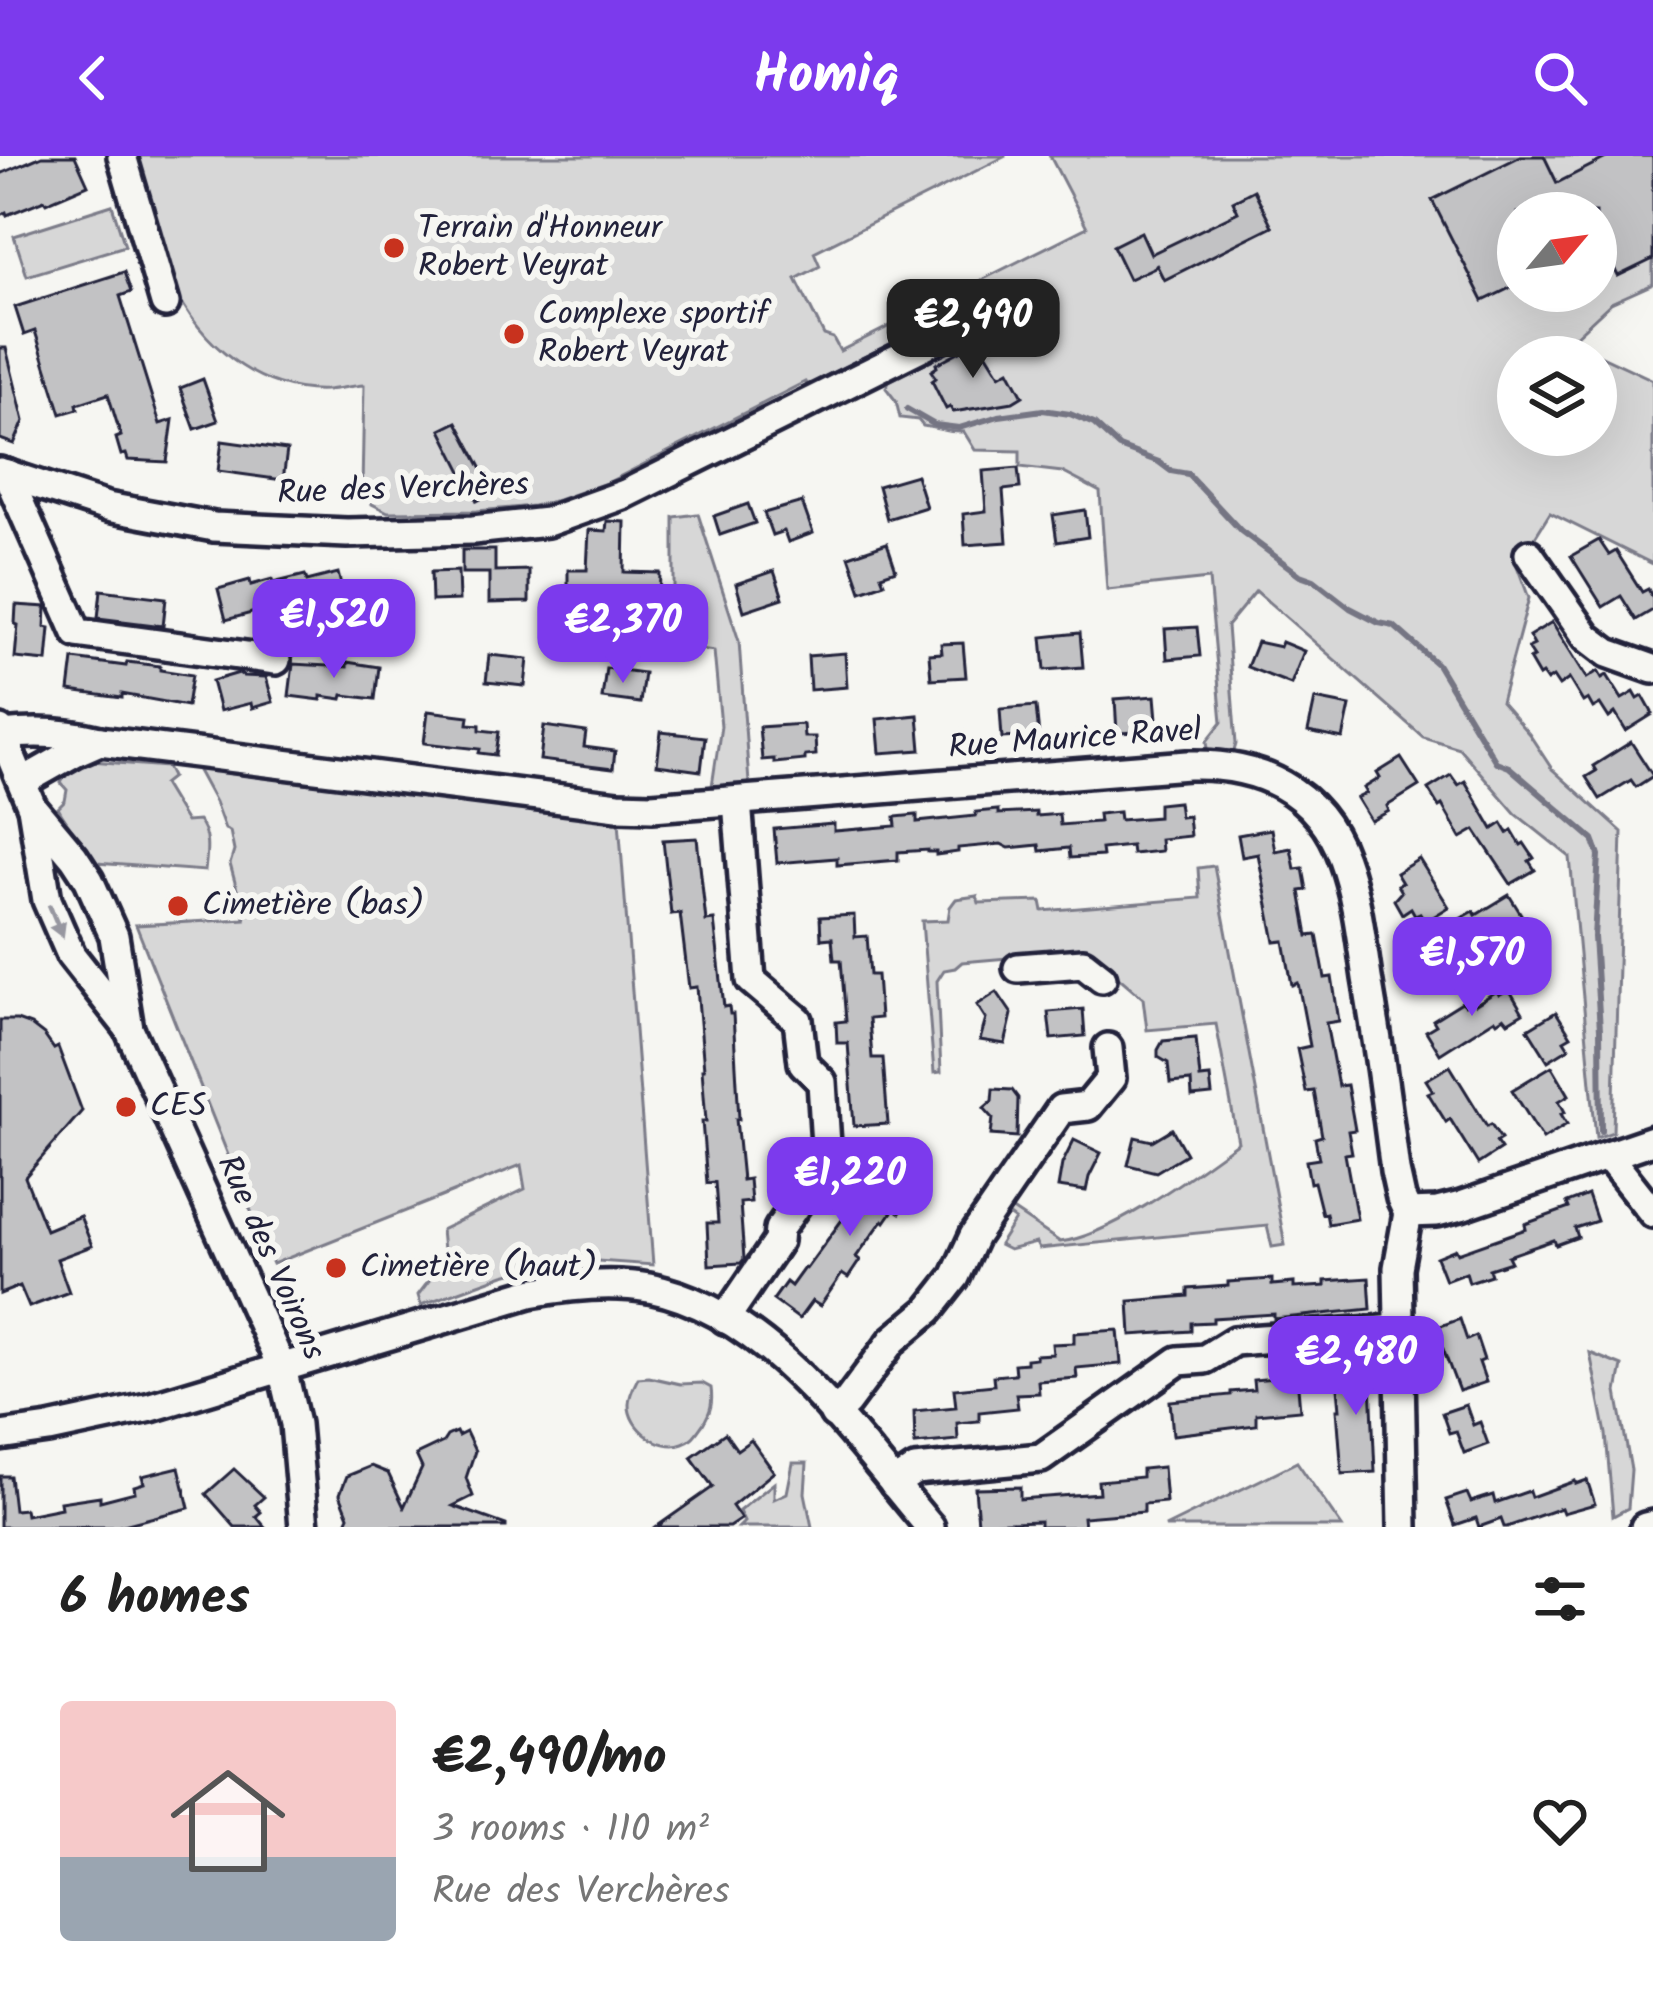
<!DOCTYPE html>
<meta charset="utf-8">
<style>
:root{--surface:#fff;--page:#f6f6f6;--text:#222;--muted:#767676;--line:#e0e0e0;--accent:#7c3aed}
body{margin:0;font-family:Kalam,sans-serif;background:var(--page);color:var(--text);height:100vh;display:flex;flex-direction:column;font-size:45px;white-space:nowrap}
*{box-sizing:border-box;margin:0}
p{font-size:39px;color:var(--muted)}
.icon{flex:none;width:66px;height:66px;fill:none;stroke:currentColor;stroke-width:2;stroke-linecap:round;stroke-linejoin:round}
.map{position:relative;height:1371px;overflow:hidden}
.side{display:flex;flex-direction:column;background:var(--surface);flex:1}
.side>*{flex:none}
.needle{width:78px;rotate:61deg}
.buttons{position:absolute;left:1497px;top:36px;display:grid;gap:24px}
.buttons a{display:grid;place-items:center;width:120px;height:120px;border-radius:50%;background:var(--surface);box-shadow:0 12px 48px #0002;font-size:60px}
.price{position:absolute;translate:-50% -102px;padding:0 27px;border-radius:24px;background:var(--accent);color:#fff;font-size:39px;line-height:78px;filter:drop-shadow(0 3px 6px #0008)}
.price::after{content:'';position:absolute;left:50%;top:72px;width:36px;height:27px;margin-left:-18px;background:inherit;clip-path:polygon(0 0,100% 0,50% 100%)}
.price.current{background:#222;color:#fff}
ul{padding:0;list-style:none}
li{display:flex;align-items:center;gap:36px;height:300px;padding:0 60px}
li+li{border-top:3px solid var(--line)}
li span{display:grid;place-items:center;flex:none;width:336px;height:240px;border-radius:12px;color:#555}
li>.icon{margin-inline-start:auto}
span .icon{width:144px;height:144px;fill:#fffc;stroke-width:1}
li b{font-size:51px}
h2{display:flex;justify-content:space-between;align-items:center;height:144px;padding:0 60px;font-size:51px}
header{display:flex;justify-content:space-between;align-items:center;height:156px;padding:0 60px;background:var(--accent);color:#fff;font-size:54px;font-weight:700}
.map>svg:first-child{display:block}
.green{fill:#d7d7d7;stroke:#7c7c89;stroke-width:3;fill-rule:evenodd}
.lines{fill:none;stroke-linecap:round;stroke-linejoin:round}
.stream{stroke:#757583;stroke-width:6}
.building{fill:#c2c2c4;stroke:#22223b;stroke-width:3}
.minor-casing{stroke:#22223b;stroke-width:36}
.minor{stroke:#f6f6f2;stroke-width:27}
.oneway{fill:#9797a0}
.poi-dot{fill:#c8321e;stroke:#f6f6f2;stroke-width:4.5}
.labels{text-anchor:middle;dominant-baseline:central;stroke-width:12;stroke-linejoin:round;paint-order:stroke}
.poi-label{font-size:33px;fill:#22223b;stroke:#f6f6f2;text-anchor:start}
.street-label{font-size:33px;fill:#22223b;stroke:#f6f6f2}
</style>
<header><svg class="icon" aria-label="back" viewBox="0 0 24 24"><path d="M15 5l-7 7 7 7"/></svg>Homiq<svg class="icon" aria-label="search" viewBox="0 0 24 24"><circle cx="10" cy="10" r="6"/><path d="M15 15l6 6"/></svg></header>
<div class="map">
<svg width="1653" height="1371" viewBox="0 0 1653 1371">
<rect width="100%" height="100%" fill="#f6f6f2"/>
<filter id="ink" filterUnits="userSpaceOnUse"><feTurbulence type="fractalNoise" baseFrequency=".00833" numOctaves="2"/><feDisplacementMap in="SourceGraphic" scale="24" xChannelSelector="R" yChannelSelector="G"/><feConvolveMatrix kernelMatrix="1 2 1 2 8 2 1 2 1" color-interpolation-filters="sRGB"/></filter>
<g filter="url(#ink)">
<g class="green">
<path d="M137,0H1006L814,96L820,110L796,123L824,179L833,182L840,195L1087,71L1050,0H1653V128L1611,147L1570,185L1653,224V408L1550,357L1517,410L1529,442L1501,546L1529,578L1552,613L1622,676L1613,976L1596,982L1570,701L1516,658L1459,592L1423,581L1256,435L1227,470L1236,588L1234,595L1208,593L1207,585L1222,566L1209,423L1107,434L1100,336L1062,316L1020,311V295L975,294L964,276C944,277 940,272 923,270L918,264L900,262L896,245L886,232L889,225L928,205L915,176L807,229L805,226L609,326L558,344L533,350L477,355L388,356L372,348L362,334L364,229C351,230 339,233 326,234C257,237 199,187 172,127C157,93 147,38 137,0ZM1518,57H1596V135H1518ZM1518,201H1596V279H1518Z"/>
<path d="M112,49L125,90L27,120L14,80Z"/>
<path d="M698,358L739,485L749,627L712,630L721,570L714,495L674,489V361Z"/>
<path d="M91,605L167,611L172,621L163,628L186,666L198,665C210,679 207,697 205,715L96,707C86,687 68,672 58,652L65,645L67,634L61,627C67,614 76,608 91,605Z"/>
<path d="M201,606L619,665L653,1109L569,1103L504,1119L421,1149L418,1139L444,1105L441,1074L525,1033L521,1009L273,1108L249,1050L253,1042L247,1025L238,1024L136,769L245,763L230,708L234,695L230,675L225,673L215,646L197,613Z"/>
<path d="M1214,710L1285,1089L1272,1091L1267,1070L1039,1093L1036,1087L1009,1094L999,1089L1015,1064L1004,1056L1008,1051L1060,1086C1112,1080 1195,1017 1238,986L1216,868L1147,874L1143,842L1088,795L962,806L955,812L944,814L937,825L941,916L934,917L922,765L948,764L950,751L956,743L977,740L979,747L1041,745L1043,755L1200,742L1198,712Z"/>
<path d="M1590,1197L1622,1210L1617,1236L1631,1314L1628,1352L1613,1360L1606,1278Z"/>
<path d="M649,1221L680,1228L702,1227L711,1232C713,1247 711,1255 703,1268C697,1276 693,1284 683,1287C660,1296 628,1272 629,1248C629,1239 634,1230 638,1222Z"/>
<path d="M1297,1306L1342,1371H1165Z"/>
<path d="M793,1307H807L805,1337L812,1371H739L744,1366L739,1355L774,1327V1343L787,1337Z"/>
</g>
<g class="lines">
<path class="stream" d="M907,253L935,269L959,272L999,260L1043,254L1070,258L1094,268L1119,291L1159,306L1171,315L1188,318L1241,375L1300,419L1314,424L1350,452L1379,467L1394,470L1437,508L1496,606L1509,611L1593,683L1599,699L1594,781L1600,873L1601,975"/>
</g>
<g class="building">
<path d="M42,0H75L88,29L46,47L44,44L7,59L6,56L0,59V18Z"/>
<path d="M1521,0H1544L1557,27L1610,0H1653V103L1618,120L1596,75V57H1518V128L1483,145L1432,44Z"/>
<path d="M1254,34L1272,70L1164,124L1156,108L1157,110L1129,123L1113,90L1141,76L1151,98L1238,56L1233,45Z"/>
<path d="M124,116L131,136L120,140L160,268L173,264L167,306L128,304L126,298L121,299L116,282L121,280L108,238L77,248L78,253L61,258L35,175L24,179L15,151Z"/>
<path d="M979,185L1000,219L1009,214L1023,240L1013,246L953,256L950,251L946,253L932,225L936,222L931,215L937,211L936,208Z"/>
<path d="M0,192H6L24,265L14,288L0,283Z"/>
<path d="M203,223L218,265L195,273L180,232Z"/>
<path d="M457,266L494,336L477,345L441,274Z"/>
<path d="M222,285L287,294L283,324L218,315Z"/>
<path d="M1018,312L1020,332L1003,334L1007,386L965,389L963,358L986,355L983,315Z"/>
<path d="M916,319L926,351L887,363L878,330Z"/>
<path d="M802,346L813,377L788,386L784,375L772,379L764,357Z"/>
<path d="M748,348L755,367L720,379L714,360Z"/>
<path d="M1085,354L1088,381L1057,386L1053,359Z"/>
<path d="M607,365L625,366L624,416L660,417L659,445L568,444V414H587L589,374L606,375Z"/>
<path d="M1599,384L1609,399L1616,395L1642,436L1648,433L1653,442V454L1636,464L1621,440L1603,451L1571,400Z"/>
<path d="M887,387L896,414L881,419L884,427L861,435L849,400Z"/>
<path d="M462,394H495V415L529,414V446L489,447V417H462Z"/>
<path d="M458,415L459,444L432,445L431,416Z"/>
<path d="M774,415L783,442L744,455L736,428Z"/>
<path d="M338,417L346,448L315,456L313,449L282,458L280,454L259,459V455L226,464L218,433L250,424L251,429L272,423L273,427L305,419L307,425Z"/>
<path d="M101,434L166,442L163,470L98,462Z"/>
<path d="M16,449L46,451L45,471L50,472L47,505L15,502L18,469L15,468Z"/>
<path d="M1552,466L1587,522L1598,515L1602,522L1607,519L1622,543L1634,536L1638,543L1643,540L1653,558L1626,575L1615,557L1609,562L1600,548L1593,552L1588,543L1583,546L1569,523L1559,530L1553,521L1547,525L1542,518L1539,520L1529,503L1534,501L1528,492L1534,489L1529,480Z"/>
<path d="M1197,471L1200,500L1167,503L1165,473Z"/>
<path d="M1080,477L1083,511L1045,514L1042,481Z"/>
<path d="M1257,486L1280,491L1282,486L1304,495L1291,528L1247,511Z"/>
<path d="M963,487L966,521L931,523L929,498L942,497L941,488Z"/>
<path d="M845,497L847,531L810,534L808,500Z"/>
<path d="M489,499L528,503L525,530L486,526Z"/>
<path d="M73,503L126,510L127,506L160,510V514L192,519L187,550L122,538V542L69,535Z"/>
<path d="M347,506L379,511L375,543L343,539L342,543L321,540V544L289,540L293,508L347,511Z"/>
<path d="M606,512L644,517L640,547L602,542Z"/>
<path d="M239,517L243,520L266,521L273,546L252,552L251,547L220,555L212,525Z"/>
<path d="M1155,540L1158,575L1117,577L1115,543Z"/>
<path d="M1315,543L1350,550L1343,583L1308,576Z"/>
<path d="M1036,550L1039,580L1002,582L1000,553Z"/>
<path d="M428,555L469,560L468,568L480,569V574L499,576L496,599L479,597L480,593L424,587Z"/>
<path d="M918,559L921,594L880,597L877,563Z"/>
<path d="M803,568L804,581H815L816,599L805,600V604L774,607V603L762,604L759,571Z"/>
<path d="M544,570L586,576L584,591L615,595L613,613L540,604Z"/>
<path d="M661,576L705,581L701,615L657,609Z"/>
<path d="M1631,586L1653,620L1636,631L1631,624L1600,643L1586,621L1596,615L1593,610Z"/>
<path d="M1401,602L1419,630L1387,650L1389,655L1371,665L1357,642L1367,637L1364,632L1380,622L1377,617Z"/>
<path d="M1451,619L1458,629L1465,625L1493,673L1502,667L1508,677L1512,674L1521,689L1524,687L1534,702L1529,705L1535,714L1511,728L1475,674L1461,682L1442,649L1439,651L1428,633Z"/>
<path d="M1178,646L1180,661L1188,660L1190,680L1160,683L1161,695L1132,698L1131,690L1101,693L1102,700L1070,702L1069,692L1040,695L1039,689L1009,692L1001,688L958,692V696L936,699V696H928V694L898,696V704L837,709V702L777,707L774,673L834,668V675L896,670L895,661L917,659V666L976,660V656L998,654V658L1036,656V660L1059,658L1060,669L1099,666L1098,658L1119,656L1120,664L1158,661V648Z"/>
<path d="M1271,673L1275,695L1291,692L1295,713L1303,712L1307,734L1300,735L1308,780L1317,779L1325,822L1332,821L1339,865L1326,867L1338,930L1347,929L1355,974L1348,975L1352,997L1345,998L1357,1063L1328,1068L1326,1057L1322,1058L1314,1026L1310,1027L1306,1005L1319,1003L1315,982L1322,980L1314,935L1306,936L1297,893L1310,890L1298,827L1292,829L1284,785L1275,786L1258,698L1242,701L1238,679Z"/>
<path d="M697,682L706,765L714,764L724,851L729,850L730,858H733L739,963H736L742,1024L749,1023L751,1046L740,1047L744,1103L741,1107L709,1109L707,1067H718L715,1026L707,1027L702,965H706L702,913H704L697,831L689,832L680,757L671,758L663,684Z"/>
<path d="M1419,703L1449,751L1425,766L1420,757L1415,759L1411,752L1402,758L1394,744L1401,736L1397,729L1402,727L1396,717Z"/>
<path d="M1509,739L1524,763L1515,768L1517,772L1502,781L1500,777L1485,786L1482,781L1473,787L1458,764L1474,755L1476,759Z"/>
<path d="M854,759L855,781L867,780L870,819H877L880,862L869,863L872,902H883L888,968L854,970L848,887H837L836,866L846,865L841,804H834L832,782L821,783L820,761Z"/>
<path d="M1509,833L1523,857L1508,866L1504,861L1497,866L1495,863L1440,898L1426,875L1436,869L1433,864L1462,846L1465,849L1474,844L1476,848L1497,835L1499,839Z"/>
<path d="M997,836L1012,858L1005,888L980,884L986,863L977,849Z"/>
<path d="M1083,853L1085,880L1051,883L1048,856Z"/>
<path d="M1556,856L1571,880L1564,884L1569,892L1548,905L1528,873Z"/>
<path d="M0,864H17L31,869L44,879L54,893L58,891L82,955L25,1021L46,1074L80,1060L92,1090L57,1103L69,1136L29,1151L20,1130L0,1138Z"/>
<path d="M1196,882L1200,922L1210,921L1212,939L1192,941L1191,925L1170,927L1168,907L1158,901V894L1163,885Z"/>
<path d="M1450,910L1487,970L1491,968L1501,983L1496,986L1501,993L1478,1008L1450,963L1446,966L1428,937L1433,935L1426,924Z"/>
<path d="M1552,910L1569,939L1559,945L1565,956L1561,958L1567,968L1543,983L1512,934Z"/>
<path d="M993,933L1012,934L1018,942L1017,981L991,979L993,962L984,952L992,945Z"/>
<path d="M1172,973L1186,998L1156,1016L1128,1009L1135,981L1152,985Z"/>
<path d="M1074,984L1101,997L1089,1021L1086,1035L1058,1031L1062,1008Z"/>
<path d="M893,999L926,1022L900,1057L894,1053L885,1066L883,1064L856,1101L860,1104L848,1122L842,1118L820,1150L812,1145L799,1163L773,1144L786,1126L791,1130L804,1112L806,1113L855,1046L863,1051L886,1020L881,1017Z"/>
<path d="M1588,1039L1597,1065L1575,1072L1578,1081L1556,1089L1554,1084L1508,1100L1511,1106L1489,1113L1491,1119L1469,1126L1466,1116L1445,1124L1436,1101L1456,1093L1458,1097L1526,1073L1525,1068L1569,1052L1567,1047Z"/>
<path d="M1369,1122L1371,1153L1274,1163V1158L1213,1162V1166L1191,1167V1175L1131,1179L1129,1145L1188,1140V1133L1228,1130V1126L1272,1123V1129L1294,1127V1132L1325,1130V1125Z"/>
<path d="M1460,1163L1467,1184L1476,1180L1484,1204L1479,1206L1486,1226L1459,1235L1435,1172Z"/>
<path d="M1118,1174L1121,1208L1076,1212L1077,1222L1038,1225L1039,1237L1016,1238L1018,1252L979,1256V1265L957,1267L958,1284L915,1288L914,1255L956,1251L954,1233L994,1229L993,1220L1015,1218L1014,1208L1026,1207V1203L1036,1202V1199L1053,1198L1052,1188L1074,1187V1177Z"/>
<path d="M1370,1204L1375,1316L1342,1318L1337,1253H1340L1337,1221L1341,1220V1207Z"/>
<path d="M1297,1220L1300,1254L1256,1258V1269L1173,1279L1170,1245L1231,1239V1236L1254,1234L1253,1224Z"/>
<path d="M1466,1249L1473,1269L1480,1266L1488,1288L1464,1297L1456,1275L1449,1277L1442,1257Z"/>
<path d="M456,1276L458,1280L466,1276L475,1295L466,1322L473,1340L453,1350L506,1369V1371H344L349,1360L340,1338L347,1320L371,1310L388,1317L404,1351L422,1312L416,1299L443,1286L447,1280Z"/>
<path d="M725,1277L737,1294L751,1284L774,1316L732,1350L741,1363L729,1371H656L713,1331L691,1301Z"/>
<path d="M179,1311L189,1352L116,1371H0V1320H10L14,1354L25,1353L26,1359L61,1352L60,1346L100,1340V1345L135,1336L134,1330L144,1327L142,1320Z"/>
<path d="M1163,1311L1166,1346L1144,1348V1356L1083,1361L1084,1371H1040V1365L978,1367L975,1332L1020,1331V1343L1099,1337L1098,1325L1142,1321V1313Z"/>
<path d="M234,1313L264,1341L255,1349L261,1356L256,1360L265,1371H235L206,1338Z"/>
<path d="M1587,1324L1595,1348L1563,1357L1561,1352L1507,1371H1504L1501,1363L1479,1371L1476,1362L1455,1369L1446,1344L1467,1337L1471,1346L1493,1339L1495,1347L1529,1335L1531,1341L1575,1325L1576,1328Z"/>
</g>
<g class="lines">
<defs>
<g id="minor">
<path d="M122,0L165,147"/>
<path d="M0,316L107,351L214,371L347,377L473,374L547,366L625,338L985,159"/>
<path d="M7,318L77,477L276,504"/>
<path d="M1529,398L1587,481L1608,497L1653,513"/>
<path d="M0,574L32,651L47,744L71,799L127,870"/>
<path d="M2,579C36,575 66,576 100,585L618,650L652,651L1188,609C1258,607 1318,633 1343,703C1357,741 1361,782 1367,822C1378,886 1387,951 1395,1015L1401,1042L1408,1057L1398,1112L1403,1371"/>
<path d="M22,626L75,596L100,585"/>
<path d="M32,651L74,701L89,724L114,780L129,873L282,1212L295,1268L304,1371"/>
<path d="M1018,812L1083,807L1102,822"/>
<path d="M1608,1000L1653,1057"/>
<path d="M1408,1057L1437,1056L1461,1050L1653,984"/>
<path d="M725,1163L778,1085L779,1073L827,1005L822,926L803,907L798,864L751,824L737,645"/>
<path d="M834,1258L847,1246L893,1184L929,1154L955,1121L974,1080L1061,953L1088,950L1111,922L1108,892"/>
<path d="M0,1280L49,1273L151,1251L530,1137C567,1130 611,1125 649,1132C771,1156 854,1282 930,1371"/>
<path d="M894,1328L915,1314L1041,1302L1178,1205L1205,1203L1234,1185L1399,1173"/>
<path d="M1645,1371L1653,1369"/>
</g>
</defs>
<use href="#minor" class="minor-casing"/>
<use href="#minor" class="minor"/>
</g>
<defs><path id="oneway-solid" d="M-6-.8H1V-3.2L6.5 0L1 3.2V.8H-6Z" transform="scale(3)"/></defs>
<use class="oneway" href="#oneway-solid" transform="translate(56 765) rotate(67)"/>
</g>
<g class="poi-dot">
<circle cx="394" cy="92" r="12"/>
<circle cx="514" cy="178" r="12"/>
<circle cx="178" cy="750" r="12"/>
<circle cx="126" cy="951" r="12"/>
<circle cx="336" cy="1112" r="12"/>
</g>
<g class="labels">
<g class="poi-label">
<text x="418" y="73">Terrain d'Honneur<tspan x="418" dy="38">Robert Veyrat</tspan></text>
<text x="538" y="159">Complexe sportif<tspan x="538" dy="38">Robert Veyrat</tspan></text>
<text x="202" y="750">Cimetière (bas)</text>
<text x="150" y="951">CES</text>
<text x="360" y="1112">Cimetière (haut)</text>
</g>
<g class="street-label">
<text transform="translate(403 334) rotate(-2)">Rue des Verchères</text>
<text transform="translate(1075 584) rotate(-4)">Rue Maurice Ravel</text>
<text transform="translate(270 1102) rotate(66)">Rue des Voirons</text>
</g>
</g>
</svg>
<div class="buttons">
<a><svg class="needle" viewBox="-14 -14 28 28"><path d="M0-13l5 13h-10z" fill="#e53935"/><path d="M0 13l5-13h-10z" fill="#767676"/></svg></a>
<a><svg class="icon" aria-label="layers" viewBox="0 0 24 24"><path d="M12 4l9 5-9 5-9-5zM3 14l9 5 9-5"/></svg></a>
</div>
<b class="price current" style="left:973px;top:225px">€2,490</b>
<b class="price" style="left:334px;top:525px">€1,520</b>
<b class="price" style="left:623px;top:530px">€2,370</b>
<b class="price" style="left:1472px;top:863px">€1,570</b>
<b class="price" style="left:850px;top:1083px">€1,220</b>
<b class="price" style="left:1356px;top:1262px">€2,480</b>
</div>
<section class="side">
<h2>6 homes<svg class="icon" aria-label="filters" viewBox="0 0 24 24"><path d="M4 7h16M4 17h16"/><circle cx="9" cy="7" r="2"/><circle cx="15" cy="17" r="2"/></svg></h2>
<ul>
<li><span style="background:linear-gradient(#f6c9c9 65%,#9aa5b1 0)"><svg class="icon" aria-label="home" viewBox="0 0 24 24"><path d="M3 11l9-7 9 7M6 9v11h12V9"/></svg></span><div><b>€2,490/mo</b><p>3 rooms · 110 m²</p><p>Rue des Verchères</p></div><svg class="icon" aria-label="heart" viewBox="0 0 24 24"><path d="M12 20l-8-8c-3-5 5-10 8-4 3-6 11-1 8 4z"/></svg></li>
</ul>
</section>
